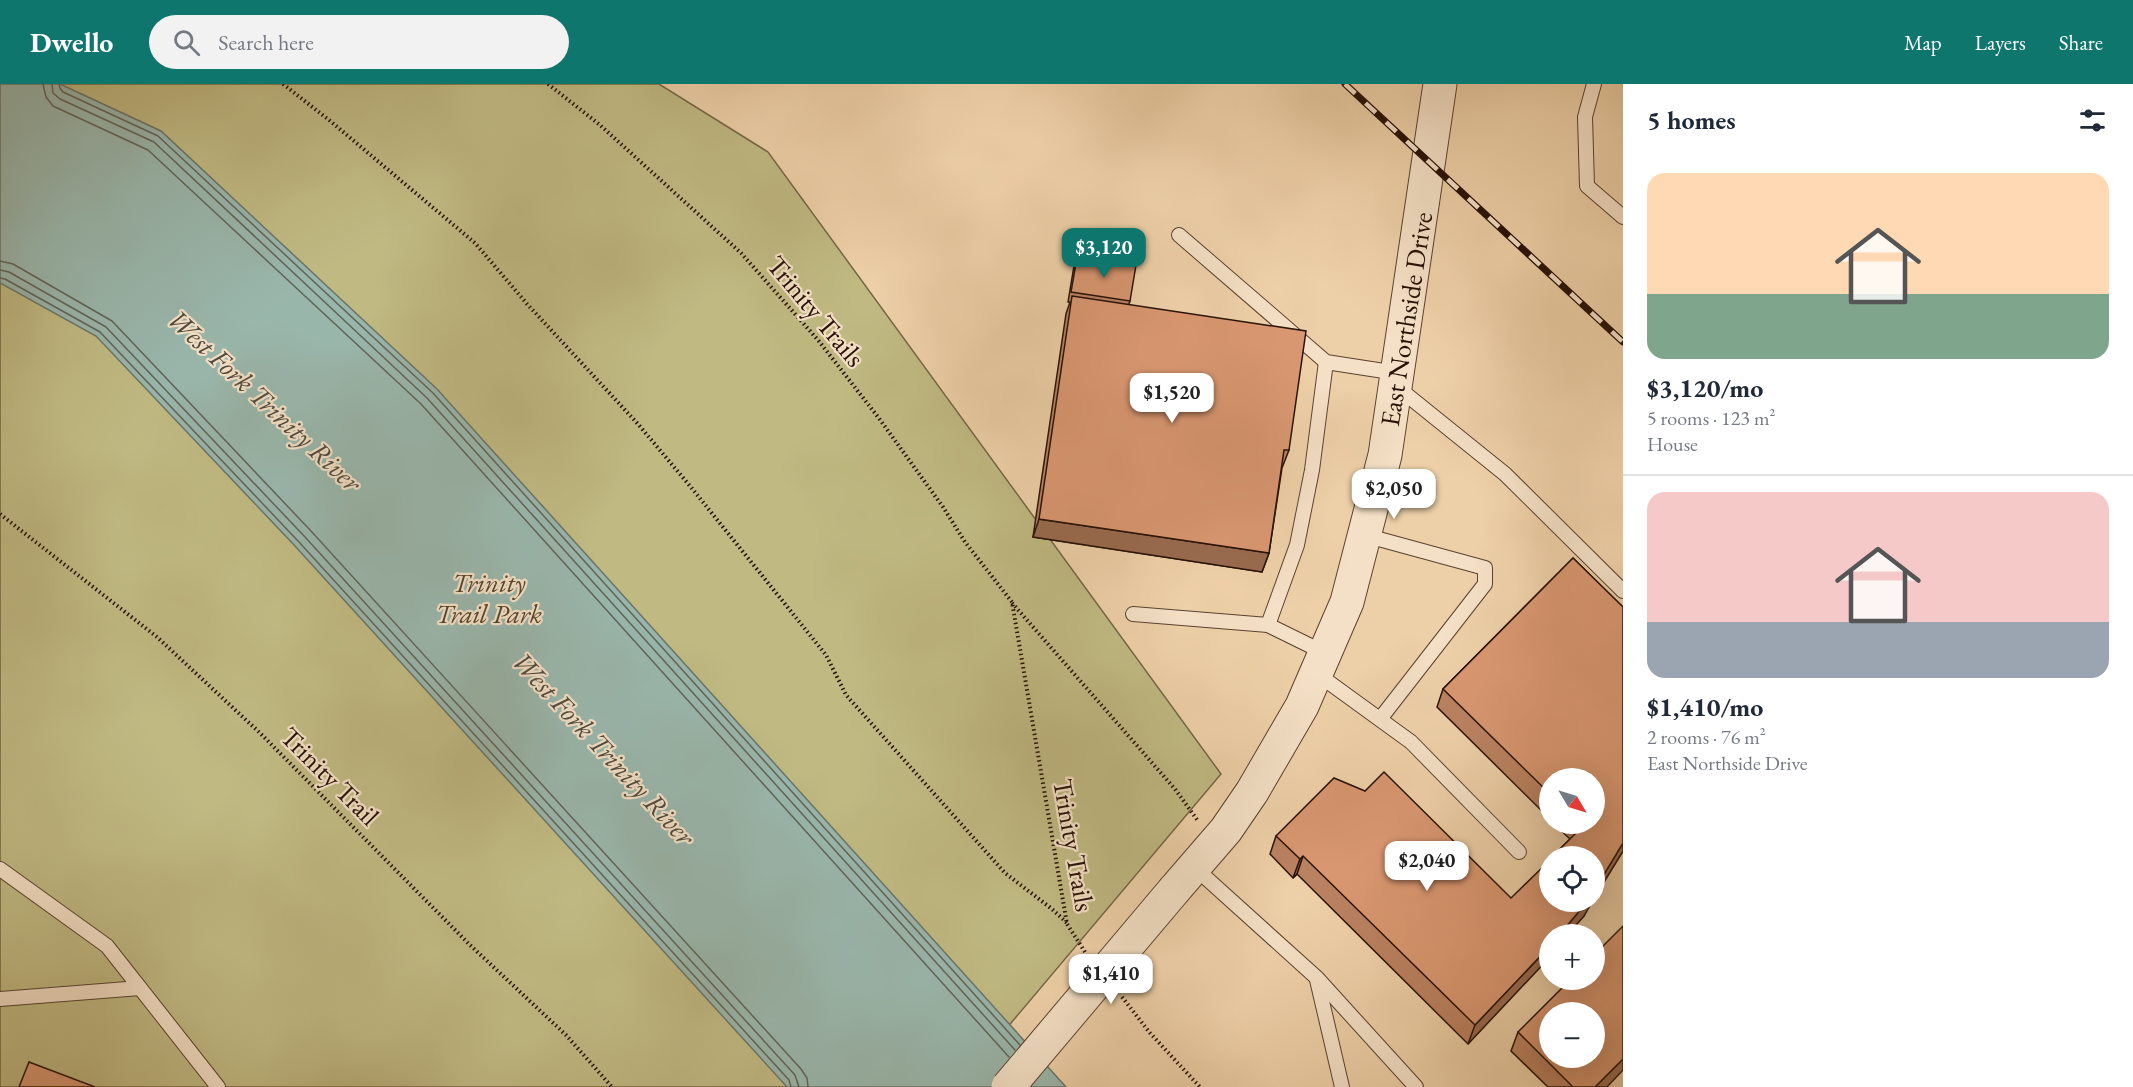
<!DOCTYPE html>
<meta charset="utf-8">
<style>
:root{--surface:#fff;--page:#f2f2f3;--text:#1f2937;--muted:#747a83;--line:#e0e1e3;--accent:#0f766e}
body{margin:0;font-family:"EB Garamond",serif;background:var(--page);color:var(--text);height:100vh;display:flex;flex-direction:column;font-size:22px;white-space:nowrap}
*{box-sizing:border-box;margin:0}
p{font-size:20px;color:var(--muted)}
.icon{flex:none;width:33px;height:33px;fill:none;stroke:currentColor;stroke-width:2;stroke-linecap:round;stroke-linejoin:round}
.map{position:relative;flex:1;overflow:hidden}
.side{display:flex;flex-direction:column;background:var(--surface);width:510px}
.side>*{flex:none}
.needle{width:39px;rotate:128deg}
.fabs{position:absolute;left:1539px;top:684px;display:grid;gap:12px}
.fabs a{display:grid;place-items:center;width:66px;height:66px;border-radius:50%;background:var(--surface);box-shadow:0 6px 24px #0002;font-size:30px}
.price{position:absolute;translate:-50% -51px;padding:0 14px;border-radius:12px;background:#fff;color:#222;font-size:20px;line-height:39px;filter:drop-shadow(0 2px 3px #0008)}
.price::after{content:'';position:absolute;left:50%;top:36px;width:18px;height:14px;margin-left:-9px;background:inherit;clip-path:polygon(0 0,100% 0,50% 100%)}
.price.on{background:var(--accent);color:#fff}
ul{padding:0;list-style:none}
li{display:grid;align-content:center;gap:12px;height:318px;padding:0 24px}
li+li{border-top:2px solid var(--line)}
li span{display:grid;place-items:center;height:186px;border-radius:18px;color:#555}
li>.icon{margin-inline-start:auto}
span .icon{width:108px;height:108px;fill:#fffc;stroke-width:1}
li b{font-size:26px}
h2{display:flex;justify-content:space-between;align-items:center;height:72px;padding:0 24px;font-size:26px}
header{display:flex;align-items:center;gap:36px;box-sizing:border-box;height:84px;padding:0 30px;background:var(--accent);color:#fff}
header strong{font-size:28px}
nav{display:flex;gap:33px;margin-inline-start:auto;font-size:21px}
.search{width:420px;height:54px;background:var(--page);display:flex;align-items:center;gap:15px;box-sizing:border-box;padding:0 21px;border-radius:33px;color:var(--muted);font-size:22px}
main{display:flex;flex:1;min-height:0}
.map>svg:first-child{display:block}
.green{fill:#c0b982;stroke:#746644;stroke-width:1.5}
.water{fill:#99b6ab;stroke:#6b7469;stroke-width:1.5}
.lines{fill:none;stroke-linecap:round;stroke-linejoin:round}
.shore{stroke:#606459;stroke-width:1.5}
.service-casing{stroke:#59422f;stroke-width:16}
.tertiary-casing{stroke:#59422f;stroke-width:35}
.path{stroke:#271207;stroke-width:4;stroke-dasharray:1.5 3;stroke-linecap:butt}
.service{stroke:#f4e0c6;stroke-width:14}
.tertiary{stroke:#f4e0c6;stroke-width:33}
.rail-casing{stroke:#271207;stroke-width:7}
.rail{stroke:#f4e0c6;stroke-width:4.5;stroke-dasharray:14;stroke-linecap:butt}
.tertiary-bridge-casing{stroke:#59422f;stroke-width:35;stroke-linecap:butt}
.tertiary-bridge{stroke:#f4e0c6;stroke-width:33}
.wall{fill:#bb8261;stroke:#271207;stroke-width:1.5}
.shaded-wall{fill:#986a4f;stroke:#271207;stroke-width:1.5}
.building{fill:#d99771;stroke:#271207;stroke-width:1.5;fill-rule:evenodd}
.labels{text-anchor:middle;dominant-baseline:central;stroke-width:4.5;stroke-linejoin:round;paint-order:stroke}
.street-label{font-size:27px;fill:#271207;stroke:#f4e0c6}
.park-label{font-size:27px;font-style:italic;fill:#55442c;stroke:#f4e0c6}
.water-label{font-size:28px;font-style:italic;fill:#4f4b40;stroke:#f4e0c6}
</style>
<header>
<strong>Dwello</strong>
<div class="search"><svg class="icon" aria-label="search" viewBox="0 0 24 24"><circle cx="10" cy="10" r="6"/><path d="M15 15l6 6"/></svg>Search here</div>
<nav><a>Map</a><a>Layers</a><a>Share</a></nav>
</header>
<main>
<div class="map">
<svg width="1623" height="1003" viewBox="0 0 1623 1003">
<rect width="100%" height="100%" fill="#eed0a8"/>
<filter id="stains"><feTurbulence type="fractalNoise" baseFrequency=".00333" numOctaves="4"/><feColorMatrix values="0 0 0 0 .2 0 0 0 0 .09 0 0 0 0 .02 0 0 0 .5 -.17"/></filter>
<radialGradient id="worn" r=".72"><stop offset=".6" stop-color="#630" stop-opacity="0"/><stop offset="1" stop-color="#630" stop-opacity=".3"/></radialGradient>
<path class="green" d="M0,0H659L768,68L1221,690L957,1003H0Z"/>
<path class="water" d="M0,0H60L161,47L437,305L1066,1003H787L295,462L96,252L0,199Z"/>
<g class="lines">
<g class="shore">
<path d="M43,0L46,13L53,22L148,66L421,320L1009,973"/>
<path d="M52,0L53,9L60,15L154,58L427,314L1015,966"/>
<path d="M59,0L60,4L63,8L158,52L433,309L1020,961"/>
<path d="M0,177L13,180L112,237L311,447L801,985L807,994L808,1003"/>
<path d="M0,186L9,188L106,243L305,453L795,991L799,1003"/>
<path d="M0,194L5,195L100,248L299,458L789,996L791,1003"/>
</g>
<defs>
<g id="service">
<path d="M1594,0L1585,33L1587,102L1623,133"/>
<path d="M1179,151L1326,278L1397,289"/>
<path d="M1397,303L1505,390L1623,507"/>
<path d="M1364,451L1485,484V500L1380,635"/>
<path d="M1133,530L1268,541L1325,569"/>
<path d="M1268,541L1297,461L1312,386L1326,278"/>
<path d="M1316,589L1411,658L1519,768"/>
<path d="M1194,783L1317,894L1416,1003"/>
<path d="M0,785L107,862L218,1003"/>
<path d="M1317,896L1342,1003"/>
<path d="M0,915L140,904"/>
</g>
<path id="tertiary" d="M1175,805L1226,746L1252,708L1302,622L1347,518L1385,371L1440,0"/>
</defs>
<use href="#service" class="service-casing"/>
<use href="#tertiary" class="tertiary-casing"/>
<g class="path">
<path d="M283,0L329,36L475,159L528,221L638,340L690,402L826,571L846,611L1005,789L1052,825L1067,839"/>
<path d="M548,0L600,41L741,169L818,256L878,333L943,423L965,458L1012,518L1067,840L1085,868"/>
<path d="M0,430L157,553L260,649L470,861L566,951L612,1003"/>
<path d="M1012,519L1175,705L1198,737"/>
<path d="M1122,913L1150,949L1200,1003"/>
</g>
<use href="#service" class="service"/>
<use href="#tertiary" class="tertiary"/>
<defs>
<path id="rail" d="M1345,0L1623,258"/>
</defs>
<use href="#rail" class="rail-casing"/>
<use href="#rail" class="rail"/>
<defs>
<path id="tertiary-bridge" d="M1008,1003L1175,805"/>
</defs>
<use href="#tertiary-bridge" class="tertiary-bridge-casing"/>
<use href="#tertiary-bridge" class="tertiary-bridge"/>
</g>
<g class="wall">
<path d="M1077,173L1130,217L1129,220L1289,366L1282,384L1269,469L1262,488L1033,453L1066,230L1070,218H1068L1074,182Z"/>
<path d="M1573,474L1623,523V767L1594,814V772H1553L1570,755L1554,740H1594V694H1550V735L1437,623L1443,605Z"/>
<path d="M1276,752L1511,814L1584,832L1468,960L1297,790L1293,794L1270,770Z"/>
<path d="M1518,948L1607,1003H1548L1511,967Z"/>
</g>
<g class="shaded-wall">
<path d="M1039,435L1269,469L1262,488L1033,453Z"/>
<path d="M1623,759V767L1594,814V807Z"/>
<path d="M1303,772L1297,790L1293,794L1300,775Z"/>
<path d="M1587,818H1592L1584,832L1568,850H1560Z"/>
<path d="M1550,862V873L1468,960L1475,941Z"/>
<path d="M1623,975V986L1607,1003H1595Z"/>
</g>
<g class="building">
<path d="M1077,173L1136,181L1130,217L1071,208Z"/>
<path d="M1072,212L1306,247L1289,366H1284L1269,469L1039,435Z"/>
<path d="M1573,474L1623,523V759L1594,807V772H1553L1582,743L1579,740H1594V694H1550V710L1443,605Z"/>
<path d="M1384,688L1511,814L1550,776V818H1587L1560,850H1550V862L1475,941L1303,772L1300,775L1276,752L1334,694L1365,707Z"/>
<path d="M1623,842V975L1595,1003H1573L1518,948L1570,896H1594V871ZM1550,928H1594V974H1550Z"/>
<path d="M29,978L95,1003H19Z"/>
</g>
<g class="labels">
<g class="street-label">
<text transform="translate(816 227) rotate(50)">Trinity Trails</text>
<text transform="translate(1406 235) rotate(-81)">East Northside Drive</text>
<text transform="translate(330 692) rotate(45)">Trinity Trail</text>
<text transform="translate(1074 761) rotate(80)">Trinity Trails</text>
</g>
<g class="park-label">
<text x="489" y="498">Trinity<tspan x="489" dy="31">Trail Park</tspan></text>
</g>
<g class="water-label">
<text transform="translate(265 316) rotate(43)">West Fork Trinity River</text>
<text transform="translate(604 664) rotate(47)">West Fork Trinity River</text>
</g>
</g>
<rect width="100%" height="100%" filter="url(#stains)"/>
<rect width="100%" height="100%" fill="url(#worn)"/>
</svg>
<div class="fabs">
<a><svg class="needle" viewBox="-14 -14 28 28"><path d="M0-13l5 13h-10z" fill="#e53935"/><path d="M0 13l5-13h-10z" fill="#747a83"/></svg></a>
<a><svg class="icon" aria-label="locate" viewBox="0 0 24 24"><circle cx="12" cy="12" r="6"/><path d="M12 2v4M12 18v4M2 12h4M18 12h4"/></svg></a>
<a>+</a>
<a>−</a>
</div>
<b class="price on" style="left:1104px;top:195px">$3,120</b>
<b class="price" style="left:1172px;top:340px">$1,520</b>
<b class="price" style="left:1394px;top:436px">$2,050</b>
<b class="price" style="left:1427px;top:808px">$2,040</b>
<b class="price" style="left:1111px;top:921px">$1,410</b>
</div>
<section class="side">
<h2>5 homes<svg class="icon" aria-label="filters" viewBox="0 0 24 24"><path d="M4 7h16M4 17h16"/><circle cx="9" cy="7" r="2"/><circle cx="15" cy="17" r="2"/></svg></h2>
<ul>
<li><span style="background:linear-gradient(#ffd9b3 65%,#7fa58c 0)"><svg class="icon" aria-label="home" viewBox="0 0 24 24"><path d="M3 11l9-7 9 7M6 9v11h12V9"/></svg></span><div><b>$3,120/mo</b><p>5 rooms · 123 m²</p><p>House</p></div></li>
<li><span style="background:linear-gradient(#f6c9c9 70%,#9aa5b1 0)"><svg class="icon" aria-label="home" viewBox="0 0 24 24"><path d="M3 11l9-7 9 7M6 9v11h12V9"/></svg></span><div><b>$1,410/mo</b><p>2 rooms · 76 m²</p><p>East Northside Drive</p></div></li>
</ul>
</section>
</main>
